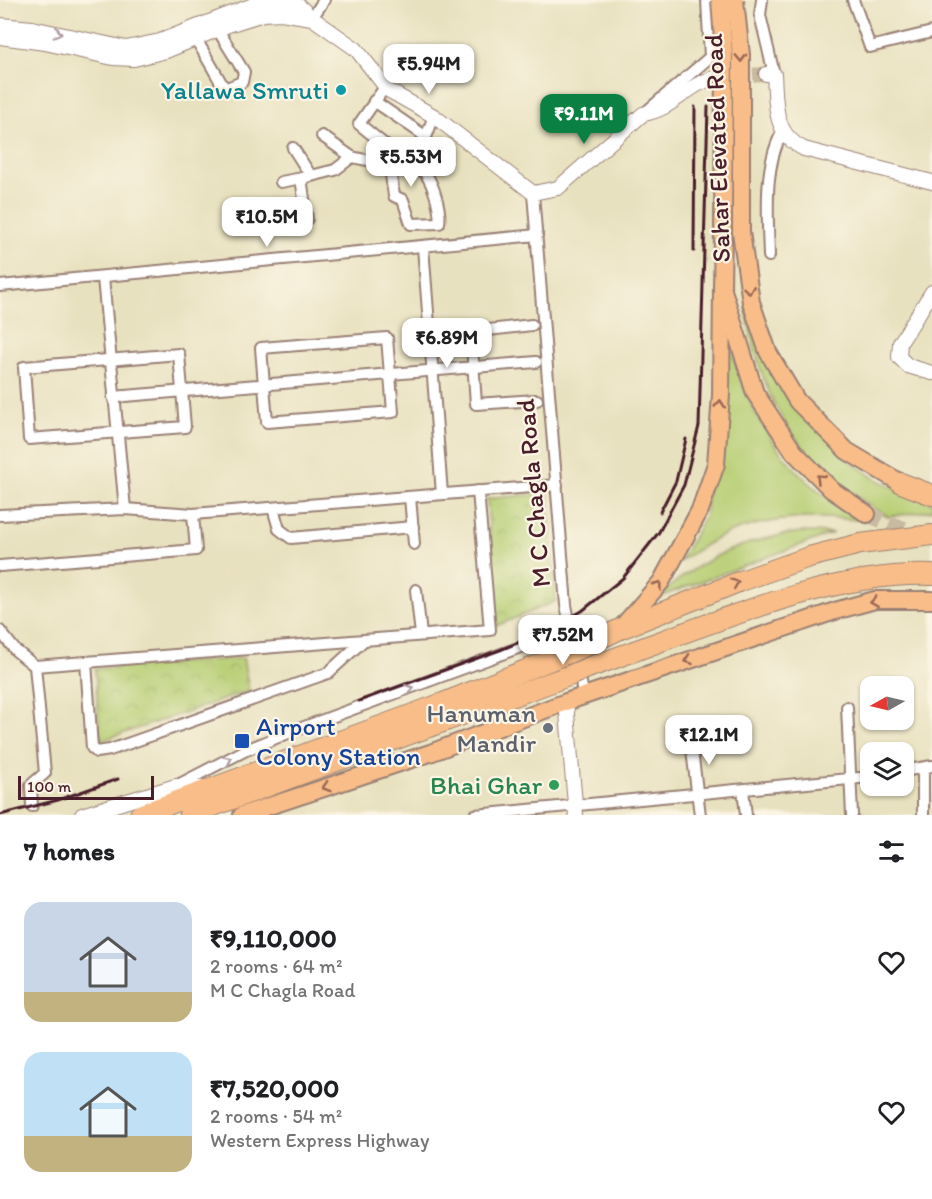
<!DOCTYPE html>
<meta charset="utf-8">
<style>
:root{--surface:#fff;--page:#f2f2f2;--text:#202124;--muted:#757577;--accent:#0b8043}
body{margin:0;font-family:Itim,sans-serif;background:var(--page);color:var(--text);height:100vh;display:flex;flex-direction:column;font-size:22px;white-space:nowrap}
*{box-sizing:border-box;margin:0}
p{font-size:20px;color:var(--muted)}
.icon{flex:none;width:33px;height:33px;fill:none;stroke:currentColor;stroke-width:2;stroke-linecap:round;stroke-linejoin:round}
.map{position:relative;height:815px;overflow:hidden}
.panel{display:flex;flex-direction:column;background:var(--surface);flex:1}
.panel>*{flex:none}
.needle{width:39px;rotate:262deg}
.buttons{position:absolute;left:860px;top:676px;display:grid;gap:12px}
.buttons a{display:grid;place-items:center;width:54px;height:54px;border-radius:12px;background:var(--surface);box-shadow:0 2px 4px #0004;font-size:30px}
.scale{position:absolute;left:18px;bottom:15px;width:136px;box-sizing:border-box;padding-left:6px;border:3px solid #4a1f2b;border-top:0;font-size:16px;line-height:21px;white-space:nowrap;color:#4a1f2b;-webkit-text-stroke:4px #fcf5e5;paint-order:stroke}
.price{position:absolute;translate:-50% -51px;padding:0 14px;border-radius:12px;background:#fff;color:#222;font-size:20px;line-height:39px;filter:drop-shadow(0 2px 3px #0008)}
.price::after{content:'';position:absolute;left:50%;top:36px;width:18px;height:14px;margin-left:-9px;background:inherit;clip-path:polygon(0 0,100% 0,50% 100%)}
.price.selected{background:var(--accent);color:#fff}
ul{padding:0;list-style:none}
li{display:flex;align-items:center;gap:18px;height:150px;padding:0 24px}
li span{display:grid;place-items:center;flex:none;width:168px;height:120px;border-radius:18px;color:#555}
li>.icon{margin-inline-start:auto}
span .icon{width:72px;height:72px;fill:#fffc;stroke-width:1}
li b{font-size:26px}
h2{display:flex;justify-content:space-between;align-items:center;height:72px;padding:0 24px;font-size:26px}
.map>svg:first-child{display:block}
.green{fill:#b6cd72;stroke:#80764e;stroke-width:1.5}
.park{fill:url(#park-crowns);stroke:#80764e;stroke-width:1.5}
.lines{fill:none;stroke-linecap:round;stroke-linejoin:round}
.tertiary-tunnel{stroke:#c8baa1;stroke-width:14;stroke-dasharray:14 7;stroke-linecap:butt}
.primary-tunnel{stroke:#c8baa1;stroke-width:16;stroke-dasharray:16 8;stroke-linecap:butt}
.minor-casing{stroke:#998075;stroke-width:14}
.tertiary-casing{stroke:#998075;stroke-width:16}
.primary-casing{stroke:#998075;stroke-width:20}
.motorway-casing{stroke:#998075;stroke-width:22}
.minor{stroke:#fff;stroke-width:10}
.tertiary{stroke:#fff;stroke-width:14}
.primary{stroke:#f8bd88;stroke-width:16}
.motorway{stroke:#f8bd88;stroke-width:20}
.rail{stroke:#4a1f2b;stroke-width:3}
.primary-bridge-casing{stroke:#998075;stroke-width:20;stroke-linecap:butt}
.motorway-bridge-casing{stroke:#998075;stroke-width:22;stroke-linecap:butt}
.primary-bridge{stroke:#f8bd88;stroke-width:16}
.motorway-bridge{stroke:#f8bd88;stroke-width:20}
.oneway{stroke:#ae9aa0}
.oneway2{stroke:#986655}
.culture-dot{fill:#0f9aa8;stroke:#fcf5e5;stroke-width:2}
.worship-dot{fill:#6b7280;stroke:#fcf5e5;stroke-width:2}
.transit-dot{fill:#1a4fb4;stroke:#fcf5e5;stroke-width:2}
.leisure-dot{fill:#2e9e5b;stroke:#fcf5e5;stroke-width:2}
.labels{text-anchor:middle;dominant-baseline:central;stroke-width:4.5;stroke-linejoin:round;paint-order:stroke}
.culture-label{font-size:26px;fill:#0d838f;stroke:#fcf5e5;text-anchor:end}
.street-label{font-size:26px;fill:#4a1f2b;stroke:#fcf5e5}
.worship-label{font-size:26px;fill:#5b616d;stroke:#fcf5e5;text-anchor:end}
.transit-label{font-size:26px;fill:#164399;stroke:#fcf5e5;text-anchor:start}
.leisure-label{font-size:26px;fill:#27864d;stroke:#fcf5e5;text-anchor:end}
</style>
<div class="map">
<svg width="932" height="815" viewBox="0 0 932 815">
<defs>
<pattern id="park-crowns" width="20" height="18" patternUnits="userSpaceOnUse" patternTransform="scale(1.5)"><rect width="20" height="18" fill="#b6cd72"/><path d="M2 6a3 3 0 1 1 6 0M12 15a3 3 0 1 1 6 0" fill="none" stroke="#9eb063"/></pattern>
</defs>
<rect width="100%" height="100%" fill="#fcf5e5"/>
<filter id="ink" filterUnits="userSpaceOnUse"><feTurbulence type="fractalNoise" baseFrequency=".0167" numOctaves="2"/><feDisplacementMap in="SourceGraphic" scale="12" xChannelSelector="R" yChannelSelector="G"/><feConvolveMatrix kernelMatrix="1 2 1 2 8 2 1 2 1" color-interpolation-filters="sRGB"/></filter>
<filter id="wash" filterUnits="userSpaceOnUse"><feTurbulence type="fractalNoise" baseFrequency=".008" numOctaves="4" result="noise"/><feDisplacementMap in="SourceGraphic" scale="24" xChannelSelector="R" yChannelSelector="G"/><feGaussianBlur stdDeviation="1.35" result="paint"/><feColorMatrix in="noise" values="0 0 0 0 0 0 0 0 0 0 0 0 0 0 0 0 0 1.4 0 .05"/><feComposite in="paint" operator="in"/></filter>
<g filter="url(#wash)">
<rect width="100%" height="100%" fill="#e8e1bf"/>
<g class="green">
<path d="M746,308L771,367L845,458L877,480L932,502V510L888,517C800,463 762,410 746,308Z"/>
<path d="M727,327C736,387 767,447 814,487C829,500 848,510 865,521C820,515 771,517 728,533C711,540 695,552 680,561L705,516Z"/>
<path d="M801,532L833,533L656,598C702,558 741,540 801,532Z"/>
</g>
<g class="park">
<path d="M548,493L556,601L496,626L487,499Z"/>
<path d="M243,658L249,691L100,741L95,669Z"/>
</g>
</g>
<g filter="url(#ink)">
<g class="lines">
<path class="tertiary-tunnel" d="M732,76L766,74"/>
<path class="primary-tunnel" d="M867,514L923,537"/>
<defs>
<g id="minor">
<path d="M762,0L760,15L774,74"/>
<path d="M853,0L870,47L932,32"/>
<path d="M312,18L324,0"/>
<path d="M196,39L223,86L227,88L242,82L244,72L218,30"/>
<path d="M385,87L359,124L401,158"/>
<path d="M374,101L425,136"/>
<path d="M647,111L710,57L707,0"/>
<path d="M293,148L311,176L335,170L352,157L322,136"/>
<path d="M352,157C373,162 406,167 421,147C427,138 430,125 434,116"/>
<path d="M389,161L394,196L403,200L411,224L439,223C442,209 430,168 414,165C407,163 397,166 390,167"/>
<path d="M301,178L307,219"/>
<path d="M281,182L307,177"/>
<path d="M533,193L566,605L582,688L587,694"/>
<path d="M423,247L442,494"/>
<path d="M769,256C768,217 763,167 782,133"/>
<path d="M103,278L125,509"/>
<path d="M0,286L537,235"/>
<path d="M532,325L471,332L476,404L537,400"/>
<path d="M387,338L393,412L267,422L261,348Z"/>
<path d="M179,354L185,427L29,439L24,367Z"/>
<path d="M113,397L536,362"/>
<path d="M410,497L414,544"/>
<path d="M273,508L279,529L291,538L413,527"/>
<path d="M0,515L125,509L193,514L557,485"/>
<path d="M0,566L196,550L193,514"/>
<path d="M416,590L421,635"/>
<path d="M0,631L15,650L35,666L490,630L478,491"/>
<path d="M86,662L92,748L97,752L110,750L328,673L364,640"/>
<path d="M847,707L852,815"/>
<path d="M691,742L700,815"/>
<path d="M923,768V815"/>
<path d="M903,771L932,766"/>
<path d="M176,786L246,750L288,733L572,628"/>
<path d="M743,790L746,815"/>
<path d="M32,806L31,785L45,773L35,666"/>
<path d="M475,815L870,777"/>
</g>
<g id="tertiary">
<path d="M0,25L32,28L126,48L160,41L253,5L274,1L299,6L312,18"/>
<path d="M0,37L45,43L113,58L134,59L166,51L228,25L263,14L281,13L312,18L356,49L388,90L434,116L533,193L558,188L643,114C675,109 687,83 718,77"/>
<path d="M766,74H774C776,104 773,134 804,149L932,182"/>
<path d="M932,292L900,343L899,357L908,366L932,373"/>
<path d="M566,702L576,815"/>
<path d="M82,815L176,786L205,788"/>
</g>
<g id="primary">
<path d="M723,231L722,287L755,393L794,452L832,490L867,514"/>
<path d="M741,232L751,302L768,352L797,401L847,451L901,483"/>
<path d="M621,628L661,582L700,510L716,464L721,395L722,287"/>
<path d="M242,815L430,753L566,702L835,611L875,600H932"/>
</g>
<g id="motorway">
<path d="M901,483L932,495"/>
<path d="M585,646L620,629L741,581L809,557L860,544L932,535"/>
<path d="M590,667C689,633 828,570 932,575"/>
<path d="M140,815L443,703L566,654"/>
<path d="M189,815L571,675"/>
</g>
</defs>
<use href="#minor" class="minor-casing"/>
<use href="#tertiary" class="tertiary-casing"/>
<use href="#primary" class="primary-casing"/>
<use href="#motorway" class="motorway-casing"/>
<use href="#minor" class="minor"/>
<use href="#tertiary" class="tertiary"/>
<use href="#primary" class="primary"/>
<use href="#motorway" class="motorway"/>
<g class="rail">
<path d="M694,251L695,107"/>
<path d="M660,512L676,481L686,439"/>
<path d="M359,701L500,650L542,633L582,611L623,578L659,532L684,485L699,426L708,107"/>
<path d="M0,815L58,800L118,779"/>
</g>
<defs>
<g id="primary-bridge">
<path d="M720,0L724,55L723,231"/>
<path d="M735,0L741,55V232"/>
</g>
<g id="motorway-bridge">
<path d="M566,654L585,646"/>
<path d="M571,675L590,667"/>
</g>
</defs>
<use href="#primary-bridge" class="primary-bridge-casing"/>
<use href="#motorway-bridge" class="motorway-bridge-casing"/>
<use href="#primary-bridge" class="primary-bridge"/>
<use href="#motorway-bridge" class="motorway-bridge"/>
</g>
<defs><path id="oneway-chevron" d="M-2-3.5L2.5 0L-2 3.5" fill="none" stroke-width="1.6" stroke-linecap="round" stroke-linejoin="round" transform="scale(1.5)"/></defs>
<g class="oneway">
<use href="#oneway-chevron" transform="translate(58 33) rotate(13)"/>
<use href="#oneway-chevron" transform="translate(410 689) rotate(-20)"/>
<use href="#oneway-chevron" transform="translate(228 760) rotate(-27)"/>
</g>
<g class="oneway2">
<use href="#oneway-chevron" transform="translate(741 58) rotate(88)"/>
<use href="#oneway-chevron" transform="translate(749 290) rotate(82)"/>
<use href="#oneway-chevron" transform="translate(720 404) rotate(-86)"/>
<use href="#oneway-chevron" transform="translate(820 478) rotate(-136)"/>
<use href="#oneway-chevron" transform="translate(735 583) rotate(-22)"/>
<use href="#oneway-chevron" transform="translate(658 585) rotate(-53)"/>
<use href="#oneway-chevron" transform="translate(874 602) rotate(172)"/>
<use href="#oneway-chevron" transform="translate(688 660) rotate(161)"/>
<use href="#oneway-chevron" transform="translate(326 787) rotate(162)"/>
</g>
</g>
<circle class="culture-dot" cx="341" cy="90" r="6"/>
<circle class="worship-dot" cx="548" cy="728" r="6"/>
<rect class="transit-dot" x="234" y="733" width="16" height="16" rx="3"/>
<circle class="leisure-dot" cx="554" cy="785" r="6"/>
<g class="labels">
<g class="culture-label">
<text x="329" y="90">Yallawa Smruti</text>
</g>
<g class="street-label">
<text transform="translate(717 148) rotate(-92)">Sahar Elevated Road</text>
<text transform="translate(533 493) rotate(-95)">M C Chagla Road</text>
</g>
<g class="worship-label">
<text x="536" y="713">Hanuman<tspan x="536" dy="30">Mandir</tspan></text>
</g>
<g class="transit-label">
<text x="256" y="726">Airport<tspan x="256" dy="30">Colony Station</tspan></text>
</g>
<g class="leisure-label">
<text x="542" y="785">Bhai Ghar</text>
</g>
</g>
</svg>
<div class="buttons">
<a><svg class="needle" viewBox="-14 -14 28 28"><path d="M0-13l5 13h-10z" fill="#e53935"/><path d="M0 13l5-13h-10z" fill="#757577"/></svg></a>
<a><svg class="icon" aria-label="layers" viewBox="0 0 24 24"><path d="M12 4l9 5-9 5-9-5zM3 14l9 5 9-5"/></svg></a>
</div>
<div class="scale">100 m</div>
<b class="price" style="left:429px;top:95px">₹5.94M</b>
<b class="price selected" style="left:584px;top:145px">₹9.11M</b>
<b class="price" style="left:411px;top:188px">₹5.53M</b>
<b class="price" style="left:267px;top:248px">₹10.5M</b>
<b class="price" style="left:447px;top:369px">₹6.89M</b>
<b class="price" style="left:563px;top:666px">₹7.52M</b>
<b class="price" style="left:709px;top:766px">₹12.1M</b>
</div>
<section class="panel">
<h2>7 homes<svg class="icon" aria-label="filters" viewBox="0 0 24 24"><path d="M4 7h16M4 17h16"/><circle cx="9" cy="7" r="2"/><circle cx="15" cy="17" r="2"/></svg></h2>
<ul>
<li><span style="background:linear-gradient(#c9d6e8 75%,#c2b280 0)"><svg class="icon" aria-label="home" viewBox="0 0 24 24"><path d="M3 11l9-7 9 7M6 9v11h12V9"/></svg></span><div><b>₹9,110,000</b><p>2 rooms · 64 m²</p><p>M C Chagla Road</p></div><svg class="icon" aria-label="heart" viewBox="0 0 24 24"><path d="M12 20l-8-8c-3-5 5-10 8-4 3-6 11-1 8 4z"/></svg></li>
<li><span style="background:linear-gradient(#bfe0f5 70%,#c2b280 0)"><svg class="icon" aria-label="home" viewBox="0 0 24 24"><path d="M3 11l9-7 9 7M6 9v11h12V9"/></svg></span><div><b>₹7,520,000</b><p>2 rooms · 54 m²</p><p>Western Express Highway</p></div><svg class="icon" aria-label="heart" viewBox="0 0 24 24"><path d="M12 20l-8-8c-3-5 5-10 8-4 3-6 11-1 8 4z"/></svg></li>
</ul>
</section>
